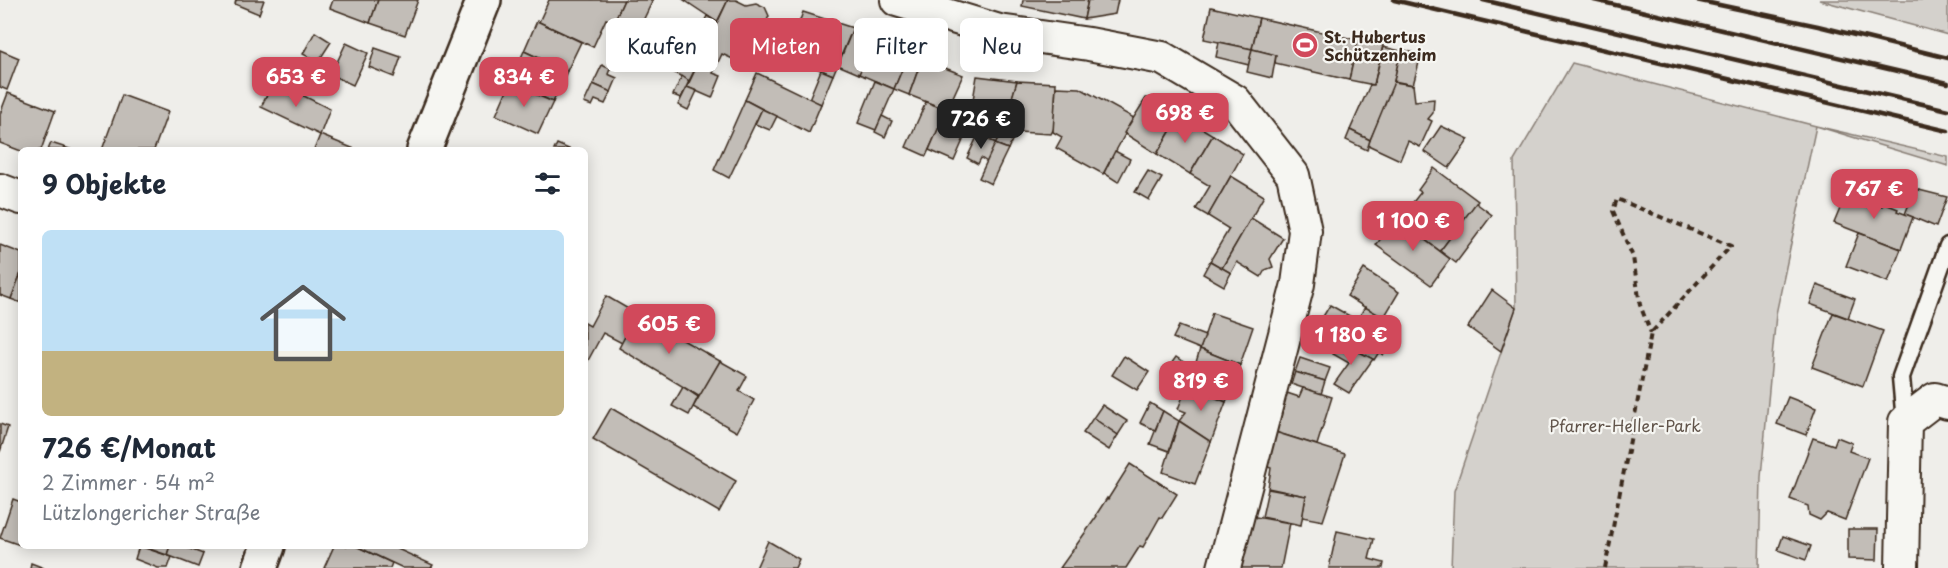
<!DOCTYPE html>
<html lang="de">
<meta charset="utf-8">
<style>
:root{--surface:#fff;--page:#f6f6f7;--text:#1f2937;--muted:#747a83;--line:#e0e1e3;--accent:#d1495b}
body{margin:0;font-family:"Playpen Sans",sans-serif;background:var(--page);color:var(--text);height:100vh;display:flex;flex-direction:column;font-size:22px;white-space:nowrap}
*{box-sizing:border-box;margin:0}
p{font-size:20px;color:var(--muted)}
.icon{flex:none;width:33px;height:33px;fill:none;stroke:currentColor;stroke-width:2;stroke-linecap:round;stroke-linejoin:round}
.map{position:relative;flex:1;overflow:hidden}
.details{position:absolute;left:18px;top:147px;width:570px;height:402px;display:flex;flex-direction:column;background:var(--surface);border-radius:9px;box-shadow:0 3px 15px #0003}
.details>*{flex:none}
.guide{position:absolute;left:606px;top:18px;width:570px;height:54px;display:flex;gap:12px}
.price{position:absolute;translate:-50% -51px;padding:0 14px;border-radius:12px;background:var(--accent);color:#fff;font-size:20px;line-height:39px;filter:drop-shadow(0 2px 3px #0008)}
.price::after{content:'';position:absolute;left:50%;top:36px;width:18px;height:14px;margin-left:-9px;background:inherit;clip-path:polygon(0 0,100% 0,50% 100%)}
.price.on{background:#222;color:#fff}
ul{padding:0;list-style:none}
li{display:grid;align-content:center;gap:12px;height:318px;padding:0 24px}
li+li{border-top:2px solid var(--line)}
li span{display:grid;place-items:center;height:186px;border-radius:9px;color:#555}
li>.icon{margin-inline-start:auto}
span .icon{width:108px;height:108px;fill:#fffc;stroke-width:1}
li b{font-size:26px}
h2{display:flex;justify-content:space-between;align-items:center;height:72px;padding:0 24px;font-size:26px}
.tag{padding:0 21px;border-radius:9px;background:var(--surface);box-shadow:0 3px 15px #0003;font-size:21px;line-height:54px}
.tag.on{background:var(--accent);color:#fff}
.map>svg:first-child{display:block}
.green{fill:#d4d1cc;stroke:#887e75;stroke-width:1.5}
.building{fill:#c2bdb7;stroke:#3b2a1e;stroke-width:1.5}
.lines{fill:none;stroke-linecap:round;stroke-linejoin:round}
.lane-casing{stroke:#3b2a1e;stroke-width:21}
.street-casing{stroke:#3b2a1e;stroke-width:36}
.secondary-casing{stroke:#3b2a1e;stroke-width:38}
.path{stroke:#3b2a1e;stroke-width:4;stroke-dasharray:6 4.5;stroke-linecap:butt}
.lane{stroke:#f6f6f2;stroke-width:16}
.street{stroke:#f6f6f2;stroke-width:32}
.secondary{stroke:#f6f6f2;stroke-width:33}
.rail{stroke:#3b2a1e;stroke-width:4.5}
.labels{text-anchor:middle;dominant-baseline:central;stroke-width:4.5;stroke-linejoin:round;paint-order:stroke}
.poi-label{font-size:16px;font-weight:bold;fill:#3b2a1e;stroke:#f6f6f2;text-anchor:start}
.park-label{font-size:16px;fill:#61544a;stroke:#f6f6f2}
</style>
<div class="map">
<svg width="1948" height="568" viewBox="0 0 1948 568">
<rect width="100%" height="100%" fill="#efeeea"/>
<filter id="ink" filterUnits="userSpaceOnUse"><feTurbulence type="fractalNoise" baseFrequency=".0167" numOctaves="2"/><feDisplacementMap in="SourceGraphic" scale="12" xChannelSelector="R" yChannelSelector="G"/><feConvolveMatrix kernelMatrix="1 2 1 2 8 2 1 2 1" color-interpolation-filters="sRGB"/></filter>
<g filter="url(#ink)">
<g class="green">
<path d="M1819,0H1948V35Z"/>
<path d="M1572,63L1816,126L1948,157V166L1816,126L1776,314L1761,477L1759,568H1451L1454,491L1516,308L1514,161Z"/>
</g>
<g class="building">
<path d="M236,0H264L259,14L235,4Z"/>
<path d="M333,0H378L370,23L330,8Z"/>
<path d="M378,0H418L405,35L370,23Z"/>
<path d="M549,0H624L614,22L606,19L593,47L539,22Z"/>
<path d="M624,0H653L637,33L614,22Z"/>
<path d="M684,0H728L717,22Z"/>
<path d="M728,0H736L746,5L756,3L765,7L769,16L746,65L722,54L713,73L721,76L712,98L687,87Z"/>
<path d="M1023,0H1088L1084,19L1022,6Z"/>
<path d="M1088,0H1118L1115,14L1084,19Z"/>
<path d="M1211,7L1259,18L1252,49L1204,39Z"/>
<path d="M803,12L853,28L833,75L787,56Z"/>
<path d="M707,16L717,22L700,59L672,44L676,37L692,45Z"/>
<path d="M1259,18L1358,40L1349,80L1275,63L1276,55L1252,49Z"/>
<path d="M537,21L581,42L567,71L524,51Z"/>
<path d="M646,31L700,59L689,81L636,51Z"/>
<path d="M852,31L861,32L877,39L859,74L838,65Z"/>
<path d="M315,32L331,42L318,62L303,54Z"/>
<path d="M877,39L909,53L894,89L859,74Z"/>
<path d="M1358,40L1383,45L1374,85L1349,80Z"/>
<path d="M1219,42L1252,49L1249,65L1216,57Z"/>
<path d="M346,43L368,53L353,85L331,75Z"/>
<path d="M1383,47L1401,51L1392,90L1370,140L1350,130L1370,85H1374Z"/>
<path d="M375,48L401,57L394,77L369,67Z"/>
<path d="M1252,49L1276,55L1272,78L1247,72Z"/>
<path d="M1401,49L1421,55L1413,85L1394,81Z"/>
<path d="M0,50L19,58L7,90L0,87Z"/>
<path d="M524,51L567,71L553,102L510,83Z"/>
<path d="M909,53L922,59L909,95L894,89Z"/>
<path d="M922,59L963,75L947,110L909,95Z"/>
<path d="M602,65L610,69L608,74L617,78L611,92L593,84Z"/>
<path d="M821,70L833,75L821,104L809,99Z"/>
<path d="M757,73L821,104L809,133L745,100Z"/>
<path d="M682,76L689,81L681,98L673,95Z"/>
<path d="M977,76L1017,81L1005,124L970,118Z"/>
<path d="M274,81L330,109L320,135L261,107Z"/>
<path d="M875,81L894,89L876,130L858,123Z"/>
<path d="M1017,81L1056,83L1054,128L1051,134L1002,131Z"/>
<path d="M1394,82L1413,85L1415,101L1434,99L1433,113L1428,119L1432,121L1420,147L1408,141L1400,160L1368,145Z"/>
<path d="M510,83L553,102L538,134L496,115Z"/>
<path d="M593,84L611,92L605,104L595,100L592,106L584,103Z"/>
<path d="M687,87L697,91L688,110L678,105Z"/>
<path d="M1056,87L1080,88L1134,118L1103,174L1056,148L1062,137L1053,132Z"/>
<path d="M8,93L55,111L41,150L21,151L0,143V114Z"/>
<path d="M122,95L168,112L154,150H102Z"/>
<path d="M1146,98H1155L1180,115L1157,154L1124,133Z"/>
<path d="M745,100L762,109L729,178L714,170Z"/>
<path d="M926,102L947,110L926,156L906,147Z"/>
<path d="M762,109L777,116L770,130L755,124Z"/>
<path d="M1180,115L1213,135L1190,174L1157,154Z"/>
<path d="M882,116L892,121L885,137L875,132Z"/>
<path d="M985,120L1005,124L996,143L978,135Z"/>
<path d="M1441,126L1469,139L1449,168L1424,151Z"/>
<path d="M939,127L964,138L954,161L929,150Z"/>
<path d="M1350,130L1370,140L1367,150L1346,140Z"/>
<path d="M1002,131L1016,132L1008,149L995,144Z"/>
<path d="M320,135L357,150H314Z"/>
<path d="M978,135L996,143L987,162L981,158L978,164L967,158Z"/>
<path d="M1213,135L1243,154L1208,216L1196,209L1210,186L1190,174Z"/>
<path d="M51,143L70,149L69,150H48Z"/>
<path d="M557,144L571,150H554Z"/>
<path d="M995,144L1008,149L991,184L979,178Z"/>
<path d="M1115,151L1130,159L1118,182L1104,173Z"/>
<path d="M1434,168L1478,201L1440,251L1396,218L1407,204L1410,206L1421,192L1418,190Z"/>
<path d="M1148,171L1162,178L1149,200L1135,192Z"/>
<path d="M1231,176L1264,196L1222,268L1210,261L1229,229L1208,216Z"/>
<path d="M1915,189L1947,197L1936,227L1905,214Z"/>
<path d="M1847,192L1882,206L1883,203L1898,209L1897,211L1913,217L1901,249L1834,223Z"/>
<path d="M1476,203L1492,215L1456,263L1440,251Z"/>
<path d="M1251,218L1283,238L1270,259L1273,267L1265,270L1261,277L1237,262L1231,273L1222,268Z"/>
<path d="M1396,218L1450,259L1431,285L1376,245Z"/>
<path d="M1859,233L1901,249L1888,282L1846,266Z"/>
<path d="M0,245L21,253V273L11,299L0,295Z"/>
<path d="M1210,261L1231,273L1224,286L1203,274Z"/>
<path d="M1364,269L1399,292L1383,319L1347,296Z"/>
<path d="M21,273V303L11,299Z"/>
<path d="M1817,285L1855,299L1848,318L1810,304Z"/>
<path d="M1492,290L1516,308L1501,351L1468,327Z"/>
<path d="M606,296L637,314L622,343L603,333L585,366V323L590,326Z"/>
<path d="M1330,305L1387,337L1383,346L1387,348L1383,355L1379,352L1374,360L1316,328Z"/>
<path d="M1365,307L1390,321L1382,334L1357,320Z"/>
<path d="M1212,313L1253,327L1240,365L1200,349Z"/>
<path d="M1833,313L1883,331L1863,386L1812,367Z"/>
<path d="M637,314L720,361L700,397L619,348Z"/>
<path d="M1179,326L1205,336L1200,349L1173,338Z"/>
<path d="M1340,342L1373,359L1349,393L1334,384L1349,363L1333,354Z"/>
<path d="M1200,349L1240,365L1226,402L1187,386L1166,371L1176,357L1194,369Z"/>
<path d="M1124,356L1149,372L1137,390L1112,375Z"/>
<path d="M1300,358L1330,368L1325,381L1295,372Z"/>
<path d="M720,361L747,376L739,391L754,400L737,432L693,407Z"/>
<path d="M1295,372L1325,381L1321,394L1291,384Z"/>
<path d="M1187,386L1226,402L1211,442L1179,421L1186,412L1178,409Z"/>
<path d="M683,387L698,397L689,415L672,406Z"/>
<path d="M1303,388L1332,397L1317,445L1275,432L1287,393L1299,397Z"/>
<path d="M1788,397L1816,408L1806,435L1777,424Z"/>
<path d="M1150,403L1163,411L1155,430L1140,423Z"/>
<path d="M1102,405L1127,421L1118,435L1093,418Z"/>
<path d="M611,408L736,481L719,512L593,439Z"/>
<path d="M1163,411L1179,421L1169,451L1150,444Z"/>
<path d="M1093,418L1118,435L1109,450L1083,433Z"/>
<path d="M1179,421L1211,442L1195,484L1163,472Z"/>
<path d="M0,424L8,427L0,452Z"/>
<path d="M1275,432L1345,454L1323,521L1302,517L1306,496L1268,488L1271,468L1265,466Z"/>
<path d="M1837,437L1852,443L1849,451L1868,458L1845,520L1827,513L1820,520L1809,515L1808,506L1790,499L1813,438L1834,445Z"/>
<path d="M1130,464L1177,494L1162,518L1160,517L1143,547L1140,546L1126,568H1060L1097,516L1096,515L1107,498L1108,499Z"/>
<path d="M1268,489L1306,496L1301,525L1262,517Z"/>
<path d="M13,499L21,502L20,545L0,538Z"/>
<path d="M1250,516L1290,523L1281,568H1240Z"/>
<path d="M1848,529H1878L1877,560L1848,559Z"/>
<path d="M1337,531L1374,539L1369,559L1384,563L1383,568H1329Z"/>
<path d="M1783,536L1811,546L1806,560L1778,550Z"/>
<path d="M768,541L799,559L795,568H756Z"/>
<path d="M139,546L172,557L168,568H158L135,559Z"/>
<path d="M141,546H170L167,555Z"/>
<path d="M170,546H182L203,554L198,567L167,555Z"/>
<path d="M334,546H356L392,563L390,568H324Z"/>
<path d="M356,546H391L433,565L431,568H403Z"/>
<path d="M31,563L44,568H30Z"/>
</g>
<g class="lines">
<defs>
<path id="lane" d="M1905,422L1901,377L1948,246"/>
<g id="street">
<path d="M897,0L999,31L1089,44L1162,58L1235,101L1293,175L1305,231L1298,284L1224,568"/>
<path d="M0,190L21,198"/>
<path d="M1902,568L1905,422L1935,399L1948,403"/>
</g>
<g id="secondary">
<path d="M424,150L484,0"/>
<path d="M260,568L268,546"/>
</g>
</defs>
<use href="#lane" class="lane-casing"/>
<use href="#street" class="street-casing"/>
<use href="#secondary" class="secondary-casing"/>
<path class="path" d="M1605,568L1651,333L1731,246L1617,199L1613,211L1633,257L1640,305L1651,333"/>
<use href="#lane" class="lane"/>
<use href="#street" class="street"/>
<use href="#secondary" class="secondary"/>
<g class="rail">
<path d="M1394,0L1948,131"/>
<path d="M1483,0L1948,110"/>
<path d="M1594,0L1948,83"/>
<path d="M1696,0L1818,26L1948,58"/>
</g>
</g>
</g>
<defs>
<symbol id="stadium-disc" viewBox="-11 -11 22 22"><circle r="9.5" fill="#d1495b" stroke="#f6f6f2"/><path d="M0-5a6.5 5 0 1 0 0 10a6.5 5 0 1 0 0-10ZM-3.5-1.8h7v3.6h-7Z" fill="#fff"/></symbol>
</defs>
<g fill-rule="evenodd">
<use href="#stadium-disc" x="1290" y="30" width="30" height="30"/>
</g>
<g class="labels">
<g class="poi-label">
<text x="1324" y="36">St. Hubertus<tspan x="1324" dy="18">Schützenheim</tspan></text>
</g>
<g class="park-label">
<text x="1625" y="425">Pfarrer-Heller-Park</text>
</g>
</g>
</svg>
<b class="price" style="left:296px;top:108px">653 €</b>
<b class="price" style="left:524px;top:108px">834 €</b>
<b class="price" style="left:1185px;top:144px">698 €</b>
<b class="price on" style="left:981px;top:150px">726 €</b>
<b class="price" style="left:1874px;top:220px">767 €</b>
<b class="price" style="left:1413px;top:252px">1 100 €</b>
<b class="price" style="left:669px;top:355px">605 €</b>
<b class="price" style="left:1351px;top:366px">1 180 €</b>
<b class="price" style="left:1201px;top:412px">819 €</b>
<div class="guide">
<a class="tag">Kaufen</a>
<a class="tag on">Mieten</a>
<a class="tag">Filter</a>
<a class="tag">Neu</a>
</div>
<section class="details">
<h2>9 Objekte<svg class="icon" aria-label="filters" viewBox="0 0 24 24"><path d="M4 7h16M4 17h16"/><circle cx="9" cy="7" r="2"/><circle cx="15" cy="17" r="2"/></svg></h2>
<ul>
<li><span style="background:linear-gradient(#bfe0f5 65%,#c2b280 0)"><svg class="icon" aria-label="home" viewBox="0 0 24 24"><path d="M3 11l9-7 9 7M6 9v11h12V9"/></svg></span><div><b>726 €/Monat</b><p>2 Zimmer · 54 m²</p><p>Lützlongericher Straße</p></div></li>
</ul>
</section>
</div>
